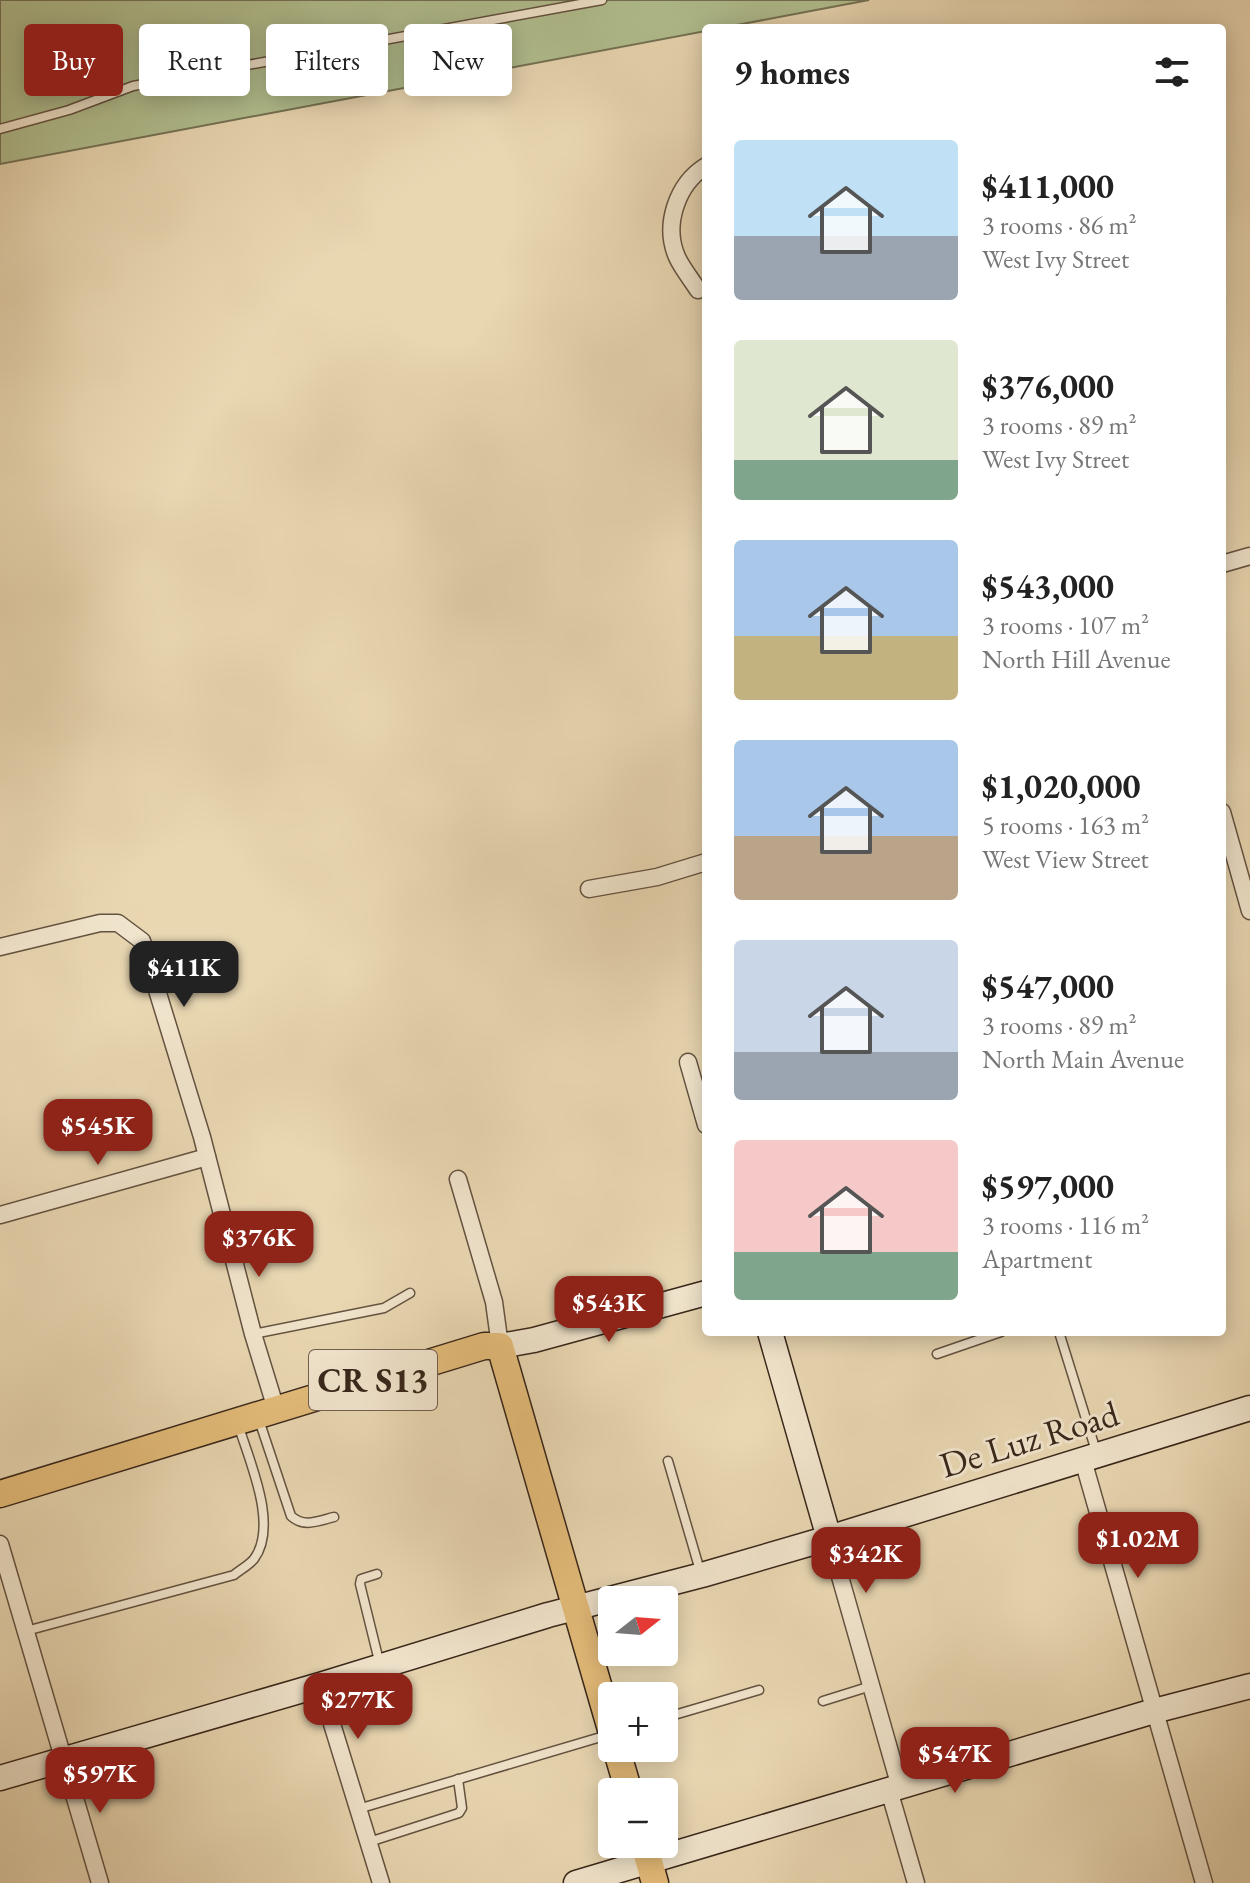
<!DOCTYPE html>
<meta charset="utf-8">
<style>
:root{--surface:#fff;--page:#f2f2f2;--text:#222;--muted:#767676;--accent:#8f2418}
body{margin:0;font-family:"EB Garamond",serif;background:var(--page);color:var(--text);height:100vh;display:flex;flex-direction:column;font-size:30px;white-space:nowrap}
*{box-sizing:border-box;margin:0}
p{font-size:26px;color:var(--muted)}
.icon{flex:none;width:44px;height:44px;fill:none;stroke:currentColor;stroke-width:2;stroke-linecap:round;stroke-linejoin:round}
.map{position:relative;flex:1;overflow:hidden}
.drawer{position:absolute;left:702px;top:24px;width:524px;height:1312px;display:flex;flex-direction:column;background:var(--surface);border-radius:8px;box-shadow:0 4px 20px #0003}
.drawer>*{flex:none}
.guide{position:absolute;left:24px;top:24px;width:558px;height:72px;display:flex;gap:16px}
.needle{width:52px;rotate:73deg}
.tools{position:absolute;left:598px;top:1586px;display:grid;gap:16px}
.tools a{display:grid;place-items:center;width:80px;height:80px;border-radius:8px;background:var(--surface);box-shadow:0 4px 20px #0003;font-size:40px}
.price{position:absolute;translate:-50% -68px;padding:0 18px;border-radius:16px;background:var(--accent);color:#fff;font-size:26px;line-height:52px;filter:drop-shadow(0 2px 4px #0008)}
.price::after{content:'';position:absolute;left:50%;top:48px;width:24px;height:18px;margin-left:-12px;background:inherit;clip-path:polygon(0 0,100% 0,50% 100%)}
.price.on{background:#222;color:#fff}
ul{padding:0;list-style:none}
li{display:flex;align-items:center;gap:24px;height:200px;padding:0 32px}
li span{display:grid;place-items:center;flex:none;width:224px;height:160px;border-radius:8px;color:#555}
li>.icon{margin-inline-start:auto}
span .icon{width:96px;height:96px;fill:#fffc;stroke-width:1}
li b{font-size:34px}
h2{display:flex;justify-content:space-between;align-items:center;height:96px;padding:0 32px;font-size:34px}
.tag{padding:0 28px;border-radius:8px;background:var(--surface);box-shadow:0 4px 20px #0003;font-size:28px;line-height:72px}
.tag.on{background:var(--accent);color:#fff}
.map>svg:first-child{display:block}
.grass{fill:#b1bf90;stroke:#747255;stroke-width:2}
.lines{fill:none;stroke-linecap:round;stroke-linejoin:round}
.lane-casing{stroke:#645240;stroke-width:11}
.street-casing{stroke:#645240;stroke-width:19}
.secondary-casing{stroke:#38261a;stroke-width:27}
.primary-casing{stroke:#38261a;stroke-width:29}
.lane{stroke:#f1e5cd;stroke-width:8}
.street{stroke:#f1e5cd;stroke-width:16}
.secondary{stroke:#f1e5cd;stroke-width:24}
.primary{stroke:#e4bc79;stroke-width:26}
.labels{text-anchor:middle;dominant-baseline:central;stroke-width:6;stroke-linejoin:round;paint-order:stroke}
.shield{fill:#f1e5cd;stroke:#705f50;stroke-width:2}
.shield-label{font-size:34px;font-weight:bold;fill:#38261a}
.street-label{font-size:36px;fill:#38261a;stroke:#f1e5cd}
</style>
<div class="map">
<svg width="1250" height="1883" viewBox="0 0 1250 1883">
<rect width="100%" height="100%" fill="#e9d7b2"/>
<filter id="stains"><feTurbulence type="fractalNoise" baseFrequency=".0025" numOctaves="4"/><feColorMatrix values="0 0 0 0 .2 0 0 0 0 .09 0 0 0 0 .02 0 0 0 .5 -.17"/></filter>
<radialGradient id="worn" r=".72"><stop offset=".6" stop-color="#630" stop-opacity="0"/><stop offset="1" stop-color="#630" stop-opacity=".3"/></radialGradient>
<path class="grass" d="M0,0H869L721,28H706V31L0,164Z"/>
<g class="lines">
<defs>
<g id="lane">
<path d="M0,129L69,110L133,86L602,0"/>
<path d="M1059,1332L1096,1451"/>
<path d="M253,1334L384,1308L410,1293"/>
<path d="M937,1354L1001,1332"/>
<path d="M259,1420L291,1516C304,1528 318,1521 334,1517"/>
<path d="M668,1461L701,1574"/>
<path d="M377,1574L361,1579L360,1584L380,1665"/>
<path d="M26,1631L234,1575C240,1570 249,1565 254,1559C279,1525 249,1461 238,1424"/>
<path d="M823,1701L871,1686"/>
<path d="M664,1718L759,1690"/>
<path d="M358,1809L611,1734"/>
<path d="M369,1842L459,1813L462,1808L458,1779"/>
</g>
<g id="street">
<path d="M698,290C691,279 682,268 677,257C663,225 677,184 706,166"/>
<path d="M1222,564L1250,556"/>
<path d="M1222,812L1250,911"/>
<path d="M589,889L657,877L706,862"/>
<path d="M0,947L100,923H118L142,941L202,1137L253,1334L276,1409"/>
<path d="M688,1062L706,1125"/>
<path d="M458,1179L494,1302L500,1346"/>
<path d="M0,1215L207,1157"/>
<path d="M1083,1460L1204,1883"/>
<path d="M829,1538L900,1787"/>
<path d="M0,1544L100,1883"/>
<path d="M320,1685L381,1883"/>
<path d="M889,1790L916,1883"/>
</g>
<g id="secondary">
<path d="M770,1332L829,1538"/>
<path d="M500,1346L534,1340L706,1293"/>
<path d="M0,1778L320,1685L548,1615L702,1575L829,1538L1250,1408"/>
<path d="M576,1883L1154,1711L1250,1686"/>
</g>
<g id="primary">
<path d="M0,1494L484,1346H500L612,1733"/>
<path d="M616,1748L629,1792"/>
<path d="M644,1844L655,1883"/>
</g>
</defs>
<use href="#lane" class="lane-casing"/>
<use href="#street" class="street-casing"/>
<use href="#secondary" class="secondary-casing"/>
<use href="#primary" class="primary-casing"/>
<use href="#lane" class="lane"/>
<use href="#street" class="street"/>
<use href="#secondary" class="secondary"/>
<use href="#primary" class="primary"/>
</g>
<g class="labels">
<rect class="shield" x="309" y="1350" width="128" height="60" rx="6"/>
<g class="shield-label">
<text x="373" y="1380">CR S13</text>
</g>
<g class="street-label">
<text transform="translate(1029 1439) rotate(-17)">De Luz Road</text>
</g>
</g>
<rect width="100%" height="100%" filter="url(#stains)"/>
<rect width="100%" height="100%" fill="url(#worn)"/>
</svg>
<div class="tools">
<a><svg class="needle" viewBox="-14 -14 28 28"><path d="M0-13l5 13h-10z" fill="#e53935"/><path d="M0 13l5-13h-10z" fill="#767676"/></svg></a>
<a>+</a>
<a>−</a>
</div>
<b class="price on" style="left:184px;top:1009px">$411K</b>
<b class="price" style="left:98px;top:1167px">$545K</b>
<b class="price" style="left:259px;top:1279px">$376K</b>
<b class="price" style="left:609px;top:1344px">$543K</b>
<b class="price" style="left:1138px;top:1580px">$1.02M</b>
<b class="price" style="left:866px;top:1595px">$342K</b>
<b class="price" style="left:358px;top:1741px">$277K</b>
<b class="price" style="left:955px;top:1795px">$547K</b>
<b class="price" style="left:100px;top:1815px">$597K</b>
<div class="guide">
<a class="tag on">Buy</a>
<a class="tag">Rent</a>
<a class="tag">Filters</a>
<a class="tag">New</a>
</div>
<section class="drawer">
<h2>9 homes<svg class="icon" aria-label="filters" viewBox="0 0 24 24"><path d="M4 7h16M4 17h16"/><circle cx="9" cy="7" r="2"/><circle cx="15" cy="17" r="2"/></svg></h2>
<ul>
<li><span style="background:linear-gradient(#bfe0f5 60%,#9aa5b1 0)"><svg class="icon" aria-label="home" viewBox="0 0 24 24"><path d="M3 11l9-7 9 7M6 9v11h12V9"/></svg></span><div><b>$411,000</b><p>3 rooms · 86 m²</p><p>West Ivy Street</p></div></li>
<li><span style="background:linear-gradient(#dfe7d0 75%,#7fa58c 0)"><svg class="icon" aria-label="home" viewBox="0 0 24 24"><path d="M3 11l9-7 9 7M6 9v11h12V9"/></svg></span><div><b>$376,000</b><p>3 rooms · 89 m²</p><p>West Ivy Street</p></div></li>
<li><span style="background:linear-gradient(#a9c7e8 60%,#c2b280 0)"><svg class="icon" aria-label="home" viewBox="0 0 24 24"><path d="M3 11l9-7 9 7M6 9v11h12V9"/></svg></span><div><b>$543,000</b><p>3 rooms · 107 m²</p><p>North Hill Avenue</p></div></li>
<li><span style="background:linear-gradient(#a9c7e8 60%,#b9a48a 0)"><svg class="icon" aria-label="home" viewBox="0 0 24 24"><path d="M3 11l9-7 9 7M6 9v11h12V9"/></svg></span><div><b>$1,020,000</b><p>5 rooms · 163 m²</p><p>West View Street</p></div></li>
<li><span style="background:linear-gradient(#c9d6e8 70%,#9aa5b1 0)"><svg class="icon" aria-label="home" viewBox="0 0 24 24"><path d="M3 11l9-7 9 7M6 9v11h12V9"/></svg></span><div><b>$547,000</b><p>3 rooms · 89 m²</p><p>North Main Avenue</p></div></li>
<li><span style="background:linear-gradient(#f6c9c9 70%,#7fa58c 0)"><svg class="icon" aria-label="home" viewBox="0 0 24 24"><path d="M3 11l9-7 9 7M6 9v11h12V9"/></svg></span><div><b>$597,000</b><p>3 rooms · 116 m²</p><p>Apartment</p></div></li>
</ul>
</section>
</div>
